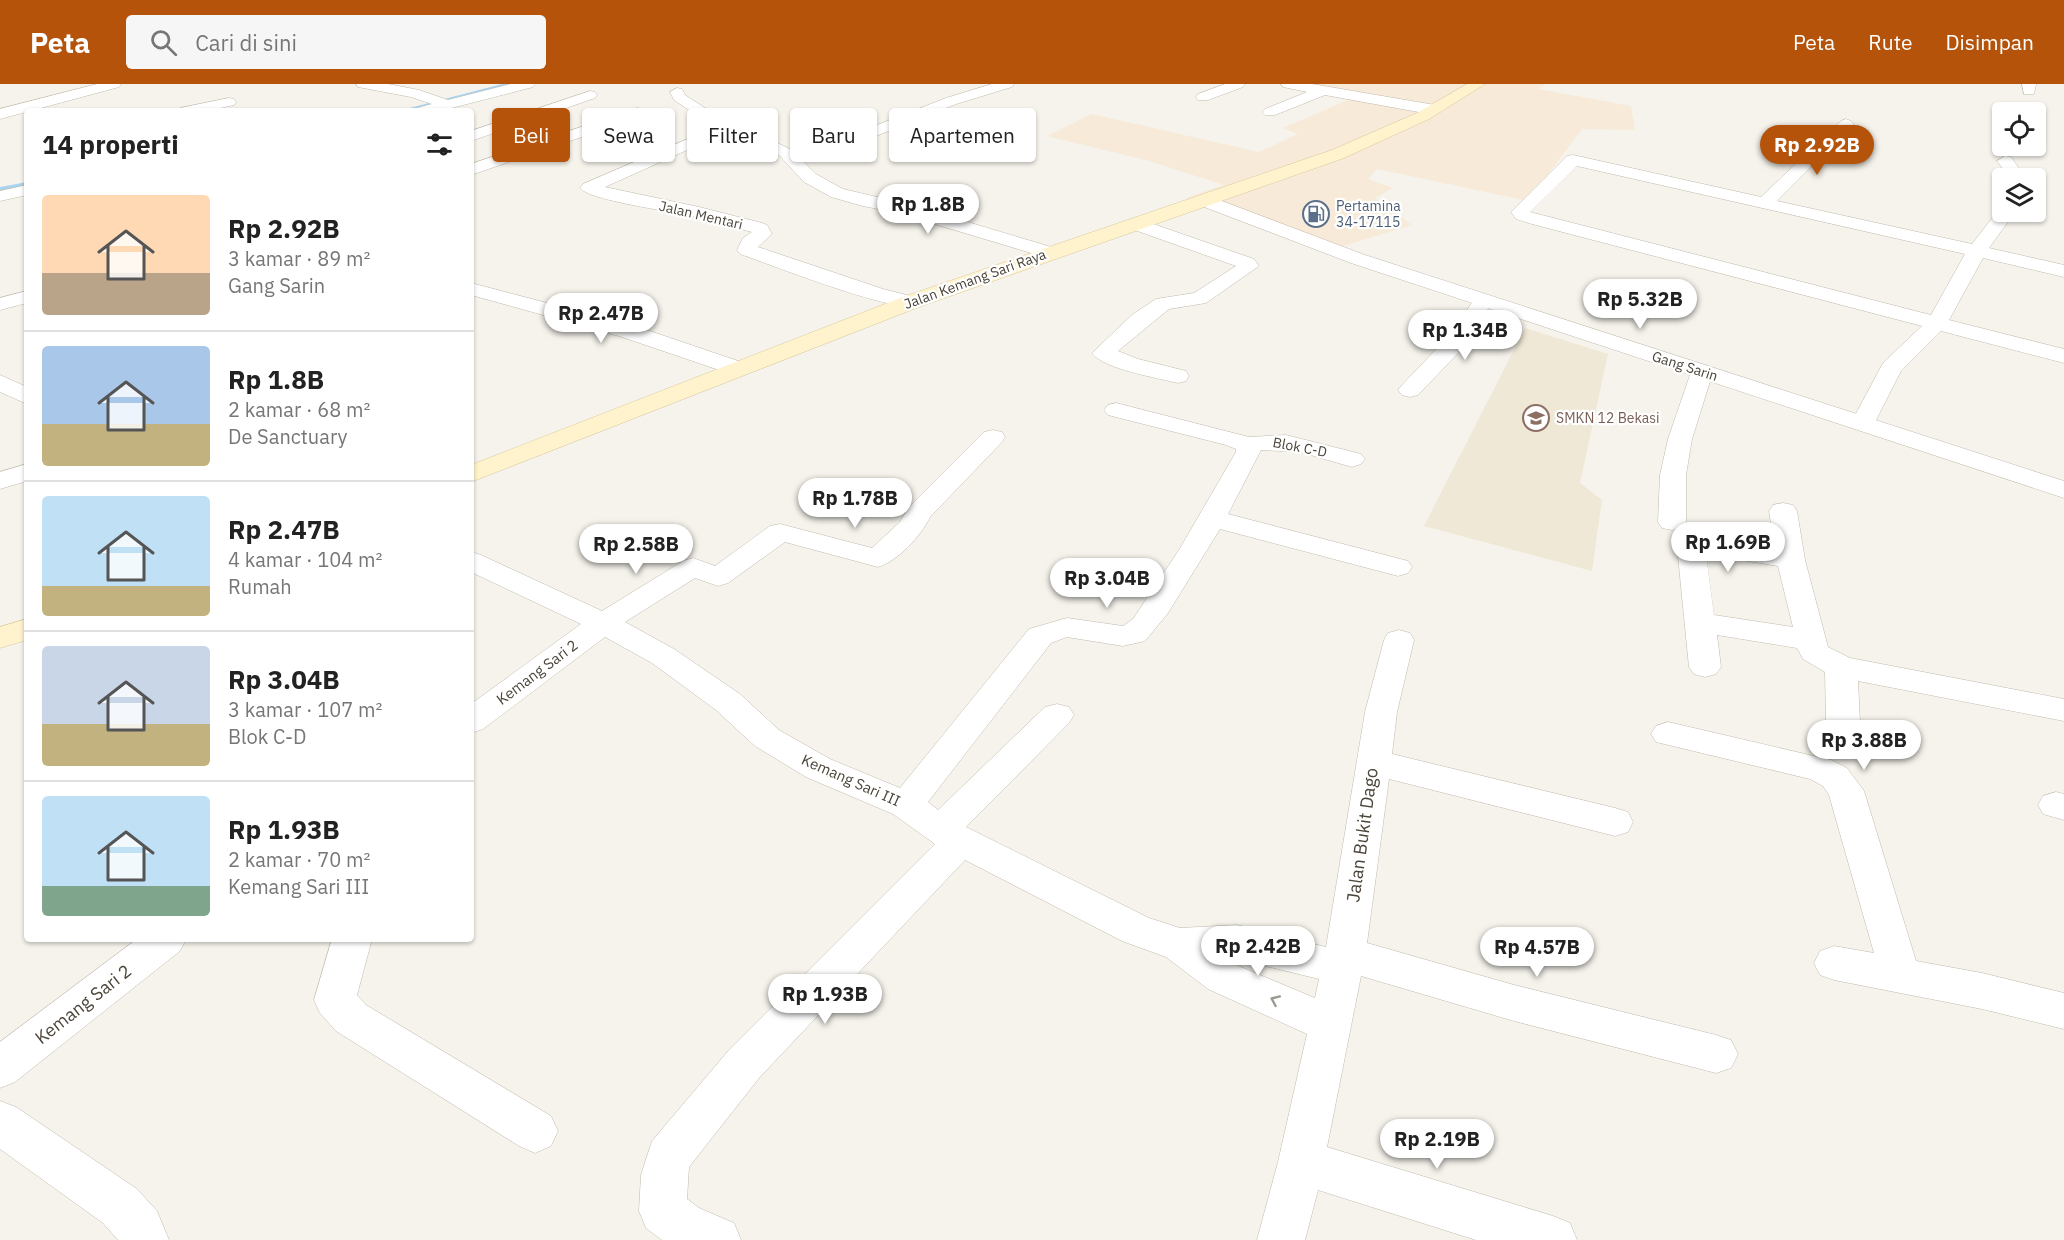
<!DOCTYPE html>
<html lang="id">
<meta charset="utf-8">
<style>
:root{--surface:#fff;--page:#f6f6f6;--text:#222;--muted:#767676;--line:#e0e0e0;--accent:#b45309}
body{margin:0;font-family:"IBM Plex Sans",sans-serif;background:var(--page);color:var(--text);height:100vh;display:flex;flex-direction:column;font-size:22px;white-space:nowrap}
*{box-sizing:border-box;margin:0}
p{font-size:20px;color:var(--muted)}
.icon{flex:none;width:33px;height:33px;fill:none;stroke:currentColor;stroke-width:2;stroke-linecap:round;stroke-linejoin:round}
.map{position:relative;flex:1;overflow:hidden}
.details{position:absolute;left:24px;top:24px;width:450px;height:834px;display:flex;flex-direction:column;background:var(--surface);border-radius:6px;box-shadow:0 2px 4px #0004}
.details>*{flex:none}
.hud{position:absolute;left:492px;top:24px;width:570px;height:54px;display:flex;gap:12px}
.controls{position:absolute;left:1992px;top:18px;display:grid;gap:12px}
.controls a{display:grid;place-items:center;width:54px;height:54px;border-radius:6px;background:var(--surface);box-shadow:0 2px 4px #0004;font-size:30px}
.price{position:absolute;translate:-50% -51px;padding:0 14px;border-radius:21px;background:#fff;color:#222;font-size:20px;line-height:39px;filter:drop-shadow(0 2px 3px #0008)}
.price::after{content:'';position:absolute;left:50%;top:36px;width:18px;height:14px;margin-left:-9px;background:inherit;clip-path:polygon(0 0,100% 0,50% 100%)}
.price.selected{background:var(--accent);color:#fff}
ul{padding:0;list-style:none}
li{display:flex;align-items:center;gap:18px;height:150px;padding:0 18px}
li+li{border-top:2px solid var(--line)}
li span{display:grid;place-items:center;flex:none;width:168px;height:120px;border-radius:6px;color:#555}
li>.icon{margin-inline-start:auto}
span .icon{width:72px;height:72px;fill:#fffc;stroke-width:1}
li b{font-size:26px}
h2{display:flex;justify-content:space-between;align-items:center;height:72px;padding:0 18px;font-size:26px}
.pill{padding:0 21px;border-radius:6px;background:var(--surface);box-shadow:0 2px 4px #0004;font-size:21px;line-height:54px}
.pill.selected{background:var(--accent);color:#fff}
header{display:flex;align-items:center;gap:36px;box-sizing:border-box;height:84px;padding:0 30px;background:var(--accent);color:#fff}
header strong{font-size:28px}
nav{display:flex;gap:33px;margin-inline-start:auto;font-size:21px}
.search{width:420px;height:54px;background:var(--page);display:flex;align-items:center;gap:15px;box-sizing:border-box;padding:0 21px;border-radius:6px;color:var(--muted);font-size:22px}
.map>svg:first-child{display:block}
.commercial{fill:#f7ead8}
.education{fill:#efe8d6}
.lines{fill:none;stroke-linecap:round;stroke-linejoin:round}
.stream{fill:#a9d4f2;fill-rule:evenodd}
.minor-casing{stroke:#c2bbae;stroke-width:1}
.tertiary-casing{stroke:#c2bbae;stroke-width:1}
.secondary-casing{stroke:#d6c79b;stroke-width:1}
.minor{fill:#fff;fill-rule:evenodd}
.tertiary{fill:#fff;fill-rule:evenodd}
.secondary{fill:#fff3cd;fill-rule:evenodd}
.oneway{stroke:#9c9892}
.labels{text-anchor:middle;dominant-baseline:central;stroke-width:4.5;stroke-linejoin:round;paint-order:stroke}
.far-service-label{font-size:14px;fill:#4e5e75;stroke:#fff;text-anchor:start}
.far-street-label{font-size:14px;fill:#4b4439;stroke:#fff}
.far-education-label{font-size:14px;fill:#785e54;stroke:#fff;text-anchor:start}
.street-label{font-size:15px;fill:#4b4439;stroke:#fff}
.near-street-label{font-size:18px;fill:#4b4439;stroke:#fff}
</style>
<header>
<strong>Peta</strong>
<div class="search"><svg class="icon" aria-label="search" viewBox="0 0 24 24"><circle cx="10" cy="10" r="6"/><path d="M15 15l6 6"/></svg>Cari di sini</div>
<nav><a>Peta</a><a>Rute</a><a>Disimpan</a></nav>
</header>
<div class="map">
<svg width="2064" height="1156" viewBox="0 0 2064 1156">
<rect width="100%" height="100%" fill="#f6f3ec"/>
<path class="commercial" d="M1289,0H1546L1538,5L1631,22L1635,46L1582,45L1528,117L1377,85L1368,95L1393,104L1375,114L1412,141L1327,167L1186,114L1224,101L1149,77L1047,52L1092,30L1259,68L1298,50L1283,44L1355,13Z"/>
<path class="education" d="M1525,244L1608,270L1580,399L1602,416L1592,487L1424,442Z"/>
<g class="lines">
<g class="stream">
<path d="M502,0H510L407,27H398Z"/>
<path d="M27,98V102L0,107V103Z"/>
</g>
<defs>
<g id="minor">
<path d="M97,0H121L119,3L0,35V25Z"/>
<path d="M356,0H388L419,6L448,16L511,0H535L533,3L440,27H414L417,24L432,20L411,13L358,3Z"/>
<path d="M992,0H1014L1012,3L956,20L866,56H854L852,53L854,50L946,14Z"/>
<path d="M1225,0H1245L1243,3L1208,16H1198L1196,13L1198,10Z"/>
<path d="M1281,0H1312L1435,21L1443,26L1435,31L1325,11L1275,31H1265L1262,28L1265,25L1307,8L1283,3Z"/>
<path d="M2022,0H2036L2034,10H2024Z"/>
<path d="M677,4L682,5L685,11L705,24L792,66L816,90L843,105L907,120L1058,165L1061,169L1058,173L1051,175L898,129L863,122L831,113L804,98L780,72L695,30L674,16L670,8Z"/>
<path d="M590,7L595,8L597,11L595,14L471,57V47Z"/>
<path d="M229,14L234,15L236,18L234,21L207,27H177L180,24Z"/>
<path d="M638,24L643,26L646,29L643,32L471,91V80Z"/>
<path d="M1846,35L1851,37L1854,40L1777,117L1972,160L2000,124L2002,123V128H2015L1989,164L2064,181V193L1983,174L1949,236L2064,265V279L1941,247L1901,287L1872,344L1863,346L1854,344L1851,339L1883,279L1922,242L1532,140L1516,135L1511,128L1567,72L1573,71L1761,113L1841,37ZM1577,82L1965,170L1931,231L1530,128Z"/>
<path d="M690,54L696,56L698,59L696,62L605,103L699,123L762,139L767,141L772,150L758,163L883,205L918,214L921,218L918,222C893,229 772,181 740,170L737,166L743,154L752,148L748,147C732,142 715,137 698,133C677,128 590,117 580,104L583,100Z"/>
<path d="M2005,72L2011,73L2026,94H2010L1997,77Z"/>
<path d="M27,101V111L0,117V107Z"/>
<path d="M1136,134L1254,175L1259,182L1206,219L1169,225L1118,267L1138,275L1186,287L1189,292L1186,297L1178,299C1158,294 1103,285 1092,269L1133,230L1156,215L1194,209L1236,182L1129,144L1127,140L1129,136Z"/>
<path d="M471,199L635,242L747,280L750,285L747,290L739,292L731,290L619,252L471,211Z"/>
<path d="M27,207V219L0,226V214Z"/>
<path d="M1483,211L1490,213L1493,217L1463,264L1418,311L1410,313L1402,311L1398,306L1402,301L1447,254L1476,213Z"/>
<path d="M1702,281L1710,283L1713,288L1692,355L1686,391V438L1682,444L1672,446L1662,444L1658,438L1660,391L1668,355L1691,288L1694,283Z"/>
<path d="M0,291L27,303V320L0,308Z"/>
<path d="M1116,319L1249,353L1286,351L1361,370L1365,375L1361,380L1352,383L1300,368L1261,366L1228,430L1408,477L1412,483L1408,489L1398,492L1220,445L1168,529L1145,557L1123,562L1067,553L1051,559L928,718L938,726L1045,623L1057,620L1069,623L1074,631L1069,639L966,743L1149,834L1180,844L1237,841L1326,863L1365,628L1384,556L1388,549L1399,546L1410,549L1414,556L1397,628L1392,670L1615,724L1628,728L1633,738L1628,748L1615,752L1389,695L1367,859L1514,901L1716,951L1731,956L1738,970L1731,984L1716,989L1514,937L1361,892L1327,1063L1553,1132L1570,1139L1577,1156H1476L1318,1106L1305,1156H1257L1278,1078L1307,950L1208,905L1166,873L1122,857L965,776L759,994L689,1083L687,1115L699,1124L734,1139L741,1156H662L646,1144L639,1127L641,1091L652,1057L729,966L935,760L893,730L806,693L755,662L716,626L652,579L605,553L483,645L471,649V620L581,540L471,488V468L481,471L602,527L683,477L693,474L715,482L770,442L780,440L872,464L900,438L908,424L984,348L993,346L1002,348L1005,353L1002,358L930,433C921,452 898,477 878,483L785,458L728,499L718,502L695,494L625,538L674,565L740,610L779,646L830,675L900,704L1029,545L1067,534L1123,542L1133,535L1179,466L1236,368V365L1226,361L1108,331L1104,326L1108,321ZM1229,875H1237L1319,895L1315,914L1236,881Z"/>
<path d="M27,380V397L0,405V388Z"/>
<path d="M1783,419L1793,421L1797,427L1805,476L1828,563L1850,574L2064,615V637L1858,597L1860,638L1855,646L1843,650L1831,646L1826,638L1825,588L1803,575L1797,564L1717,551L1721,583L1716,590L1705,593L1694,590L1689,583L1677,462L1681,456L1701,453L1775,465L1769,427L1773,421ZM1706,470L1778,482L1793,543L1714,531Z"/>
<path d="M1668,638L1831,676L1847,684L1864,707L1916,877L1982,889L2064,909V945L1982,925L1834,896L1820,891L1814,879L1820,867L1834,862L1874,869L1829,711L1823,702L1810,695L1656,658L1651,650L1656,642Z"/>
<path d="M2056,708L2064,710V736L2043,730L2038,721L2043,712Z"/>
<path d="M137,855H186L180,867L15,998L0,1004V958Z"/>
<path d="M332,855H372L357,911L366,921L551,1032L558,1047L551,1062L535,1069L519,1062L336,947L320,929L314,916Z"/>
<path d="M0,1017L16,1023L137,1105L157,1127L169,1156H118L103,1139L0,1065Z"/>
</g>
<path id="tertiary" d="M1206,111L1365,171L2064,397V414L1351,179L1199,121L1197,117L1199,113Z"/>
<g id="secondary">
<path d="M1467,0H1485L1429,35L1344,74L919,223L471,398V381L903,213L1332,66L1417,29Z"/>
<path d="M27,535V556L0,564V543Z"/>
</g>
</defs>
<use href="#minor" class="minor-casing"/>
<use href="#tertiary" class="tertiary-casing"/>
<use href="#secondary" class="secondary-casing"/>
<use href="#minor" class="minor"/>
<use href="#tertiary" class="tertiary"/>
<use href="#secondary" class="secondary"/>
</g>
<defs><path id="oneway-chevron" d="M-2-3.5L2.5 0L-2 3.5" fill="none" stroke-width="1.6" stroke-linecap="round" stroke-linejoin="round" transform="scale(1.5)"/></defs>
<use class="oneway" href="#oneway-chevron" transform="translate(1275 916) rotate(-156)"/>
<defs>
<symbol id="fuel-ring" viewBox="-11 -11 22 22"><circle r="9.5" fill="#fff" stroke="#5c6f8a" stroke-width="1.5"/><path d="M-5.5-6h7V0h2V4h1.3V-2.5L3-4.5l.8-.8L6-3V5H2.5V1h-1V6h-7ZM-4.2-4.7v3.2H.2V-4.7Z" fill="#5c6f8a"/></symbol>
<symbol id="school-ring" viewBox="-11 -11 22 22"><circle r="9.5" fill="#fff" stroke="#8d6e63" stroke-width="1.5"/><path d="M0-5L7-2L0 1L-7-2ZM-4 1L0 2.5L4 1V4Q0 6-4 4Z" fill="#8d6e63"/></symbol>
</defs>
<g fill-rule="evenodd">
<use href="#fuel-ring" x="1301" y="115" width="30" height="30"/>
<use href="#school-ring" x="1521" y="319" width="30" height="30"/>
</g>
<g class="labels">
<g class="far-service-label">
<text x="1336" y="122">Pertamina<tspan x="1336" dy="16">34-17115</tspan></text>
</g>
<g class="far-street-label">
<text transform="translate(701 131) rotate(13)">Jalan Mentari</text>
<text transform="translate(975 195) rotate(-20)">Jalan Kemang Sari Raya</text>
<text transform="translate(1685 282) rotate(18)">Gang Sarin</text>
<text transform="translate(1300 363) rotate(11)">Blok C-D</text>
</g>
<g class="far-education-label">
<text x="1556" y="334">SMKN 12 Bekasi</text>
</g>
<g class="street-label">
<text transform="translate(537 588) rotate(-37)">Kemang Sari 2</text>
<text transform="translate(851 696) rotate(24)">Kemang Sari III</text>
</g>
<g class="near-street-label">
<text transform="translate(1362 751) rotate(-82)">Jalan Bukit Dago</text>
<text transform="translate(83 920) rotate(-38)">Kemang Sari 2</text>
</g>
</g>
</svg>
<div class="controls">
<a><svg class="icon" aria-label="locate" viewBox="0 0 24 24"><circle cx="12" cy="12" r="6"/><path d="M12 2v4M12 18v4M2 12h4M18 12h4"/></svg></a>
<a><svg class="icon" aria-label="layers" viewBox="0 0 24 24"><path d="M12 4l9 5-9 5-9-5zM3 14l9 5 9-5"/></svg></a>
</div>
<b class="price selected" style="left:1817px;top:92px">Rp 2.92B</b>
<b class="price" style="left:928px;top:151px">Rp 1.8B</b>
<b class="price" style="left:1640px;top:246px">Rp 5.32B</b>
<b class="price" style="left:601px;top:260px">Rp 2.47B</b>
<b class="price" style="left:1465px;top:277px">Rp 1.34B</b>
<b class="price" style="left:855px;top:445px">Rp 1.78B</b>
<b class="price" style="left:1728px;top:489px">Rp 1.69B</b>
<b class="price" style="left:636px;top:491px">Rp 2.58B</b>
<b class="price" style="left:1107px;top:525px">Rp 3.04B</b>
<b class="price" style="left:1864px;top:687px">Rp 3.88B</b>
<b class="price" style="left:1258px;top:893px">Rp 2.42B</b>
<b class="price" style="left:1537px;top:894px">Rp 4.57B</b>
<b class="price" style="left:825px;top:941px">Rp 1.93B</b>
<b class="price" style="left:1437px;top:1086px">Rp 2.19B</b>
<div class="hud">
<a class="pill selected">Beli</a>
<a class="pill">Sewa</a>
<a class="pill">Filter</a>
<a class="pill">Baru</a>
<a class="pill">Apartemen</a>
</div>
<section class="details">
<h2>14 properti<svg class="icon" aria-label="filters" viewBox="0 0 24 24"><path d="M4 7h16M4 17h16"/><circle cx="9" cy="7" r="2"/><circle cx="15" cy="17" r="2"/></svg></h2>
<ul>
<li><span style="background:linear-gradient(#ffd9b3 65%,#b9a48a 0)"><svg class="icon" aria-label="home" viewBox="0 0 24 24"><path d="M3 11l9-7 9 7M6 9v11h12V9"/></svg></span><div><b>Rp 2.92B</b><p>3 kamar · 89 m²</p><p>Gang Sarin</p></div></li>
<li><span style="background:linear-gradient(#a9c7e8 65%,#c2b280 0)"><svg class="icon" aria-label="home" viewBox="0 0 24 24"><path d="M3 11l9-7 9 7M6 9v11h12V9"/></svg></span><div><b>Rp 1.8B</b><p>2 kamar · 68 m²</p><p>De Sanctuary</p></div></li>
<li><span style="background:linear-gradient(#bfe0f5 75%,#c2b280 0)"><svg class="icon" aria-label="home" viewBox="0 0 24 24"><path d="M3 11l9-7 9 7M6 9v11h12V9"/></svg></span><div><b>Rp 2.47B</b><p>4 kamar · 104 m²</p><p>Rumah</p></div></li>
<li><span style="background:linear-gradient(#c9d6e8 65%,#c2b280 0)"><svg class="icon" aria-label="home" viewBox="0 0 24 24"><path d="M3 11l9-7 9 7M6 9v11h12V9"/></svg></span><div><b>Rp 3.04B</b><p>3 kamar · 107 m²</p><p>Blok C-D</p></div></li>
<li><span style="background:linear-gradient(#bfe0f5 75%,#7fa58c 0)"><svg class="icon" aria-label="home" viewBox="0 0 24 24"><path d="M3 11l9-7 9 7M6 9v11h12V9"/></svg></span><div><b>Rp 1.93B</b><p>2 kamar · 70 m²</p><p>Kemang Sari III</p></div></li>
</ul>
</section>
</div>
